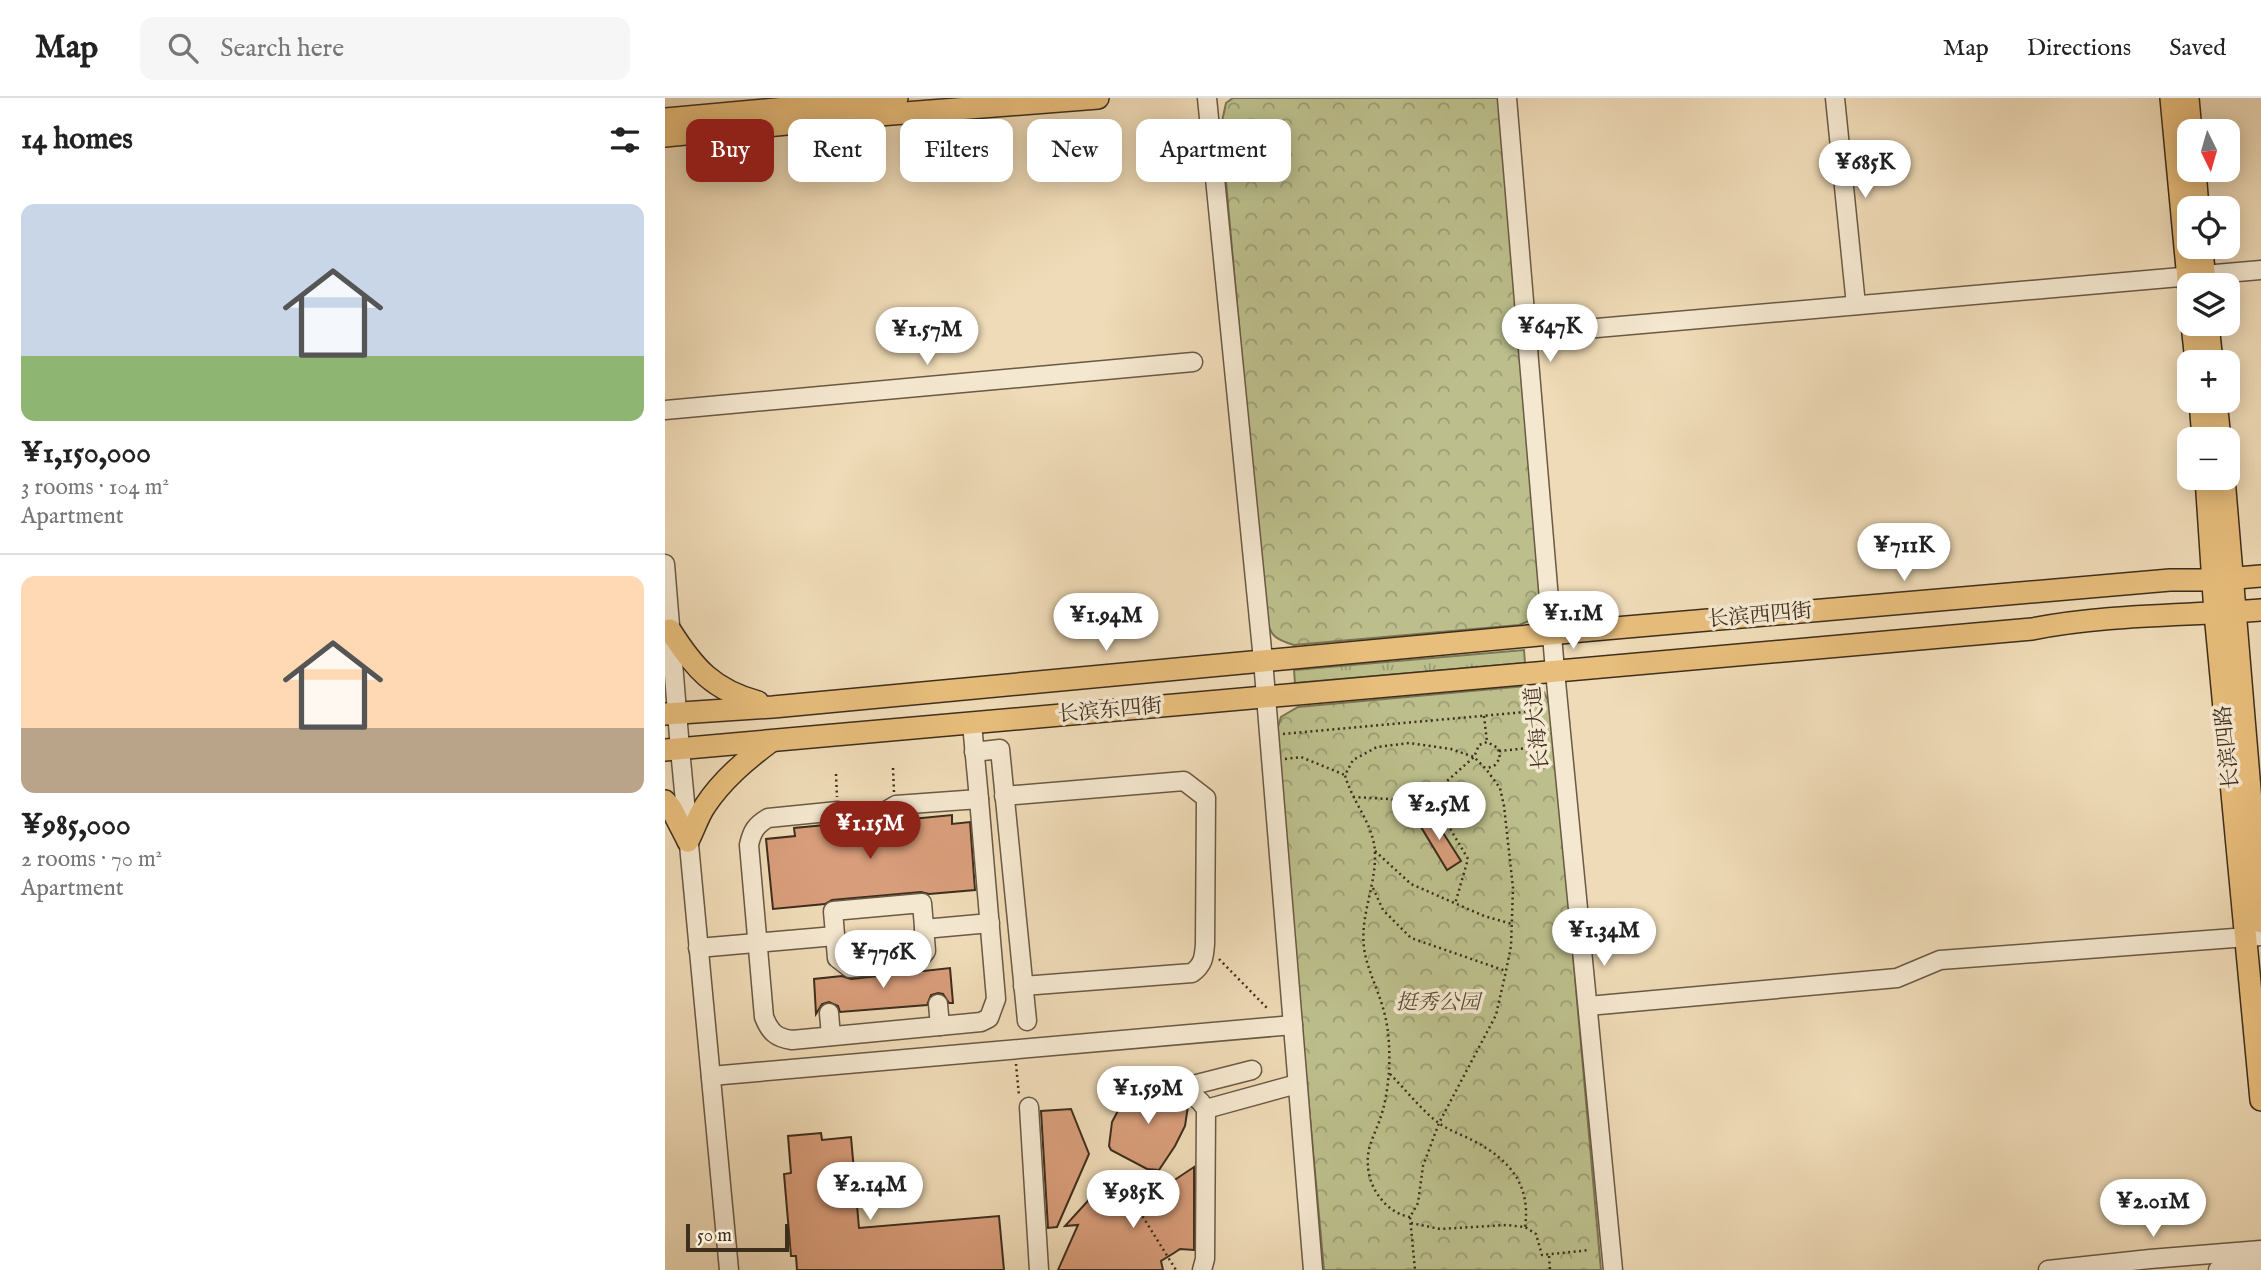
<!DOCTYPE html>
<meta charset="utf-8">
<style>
:root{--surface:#fff;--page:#f6f6f6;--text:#222;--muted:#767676;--line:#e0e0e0;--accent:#8f2418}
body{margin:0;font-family:"IM FELL English","Noto Serif SC",serif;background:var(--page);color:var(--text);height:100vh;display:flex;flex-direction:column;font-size:26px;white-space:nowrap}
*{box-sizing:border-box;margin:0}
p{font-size:23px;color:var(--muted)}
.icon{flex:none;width:38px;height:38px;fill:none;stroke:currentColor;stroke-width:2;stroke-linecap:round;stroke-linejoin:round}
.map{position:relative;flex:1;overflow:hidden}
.details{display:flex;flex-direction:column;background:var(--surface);width:665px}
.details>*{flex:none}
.banner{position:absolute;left:21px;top:21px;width:665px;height:63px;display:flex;gap:14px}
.needle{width:46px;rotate:175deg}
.buttons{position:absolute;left:1512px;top:21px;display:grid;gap:14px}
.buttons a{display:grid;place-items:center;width:63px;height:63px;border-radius:14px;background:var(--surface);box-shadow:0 4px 18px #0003;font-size:35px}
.scale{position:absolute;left:21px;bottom:18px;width:103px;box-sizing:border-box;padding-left:7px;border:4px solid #3e2e1d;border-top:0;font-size:19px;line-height:24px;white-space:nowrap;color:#3e2e1d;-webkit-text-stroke:5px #f5e8d0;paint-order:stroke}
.price{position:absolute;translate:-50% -60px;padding:0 16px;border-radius:24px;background:#fff;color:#222;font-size:23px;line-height:46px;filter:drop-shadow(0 2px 4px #0008)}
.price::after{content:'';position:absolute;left:50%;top:42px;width:21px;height:16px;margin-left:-10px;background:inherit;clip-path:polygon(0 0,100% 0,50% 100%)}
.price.current{background:var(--accent);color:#fff}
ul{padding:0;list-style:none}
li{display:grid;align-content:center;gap:14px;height:371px;padding:0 21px}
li+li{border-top:2px solid var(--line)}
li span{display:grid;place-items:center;height:217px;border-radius:14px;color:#555}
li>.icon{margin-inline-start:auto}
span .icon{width:126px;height:126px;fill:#fffc;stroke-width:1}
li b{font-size:30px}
h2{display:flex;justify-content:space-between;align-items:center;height:84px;padding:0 21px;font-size:30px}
.pill{padding:0 24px;border-radius:14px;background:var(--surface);box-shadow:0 4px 18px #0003;font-size:24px;line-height:63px}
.pill.current{background:var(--accent);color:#fff}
header{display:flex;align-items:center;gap:42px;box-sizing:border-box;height:98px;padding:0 35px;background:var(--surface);border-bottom:2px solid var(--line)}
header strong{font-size:33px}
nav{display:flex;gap:38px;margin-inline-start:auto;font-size:24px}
.search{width:490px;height:63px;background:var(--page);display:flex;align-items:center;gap:18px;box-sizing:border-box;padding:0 24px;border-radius:14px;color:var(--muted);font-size:26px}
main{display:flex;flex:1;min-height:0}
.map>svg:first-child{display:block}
.grass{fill:url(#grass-tufts);stroke:#7d7654;stroke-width:2}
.park{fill:url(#park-crowns);stroke:#7d7654;stroke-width:2}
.building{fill:#d89d7a;stroke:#3e2e1d;stroke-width:2}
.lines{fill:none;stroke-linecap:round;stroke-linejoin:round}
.minor-casing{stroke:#6a5944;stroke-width:21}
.major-casing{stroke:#3e2e1d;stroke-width:24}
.path{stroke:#3e2e1d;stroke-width:2.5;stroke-dasharray:2 3.5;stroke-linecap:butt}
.minor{stroke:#f5e8d0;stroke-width:18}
.major{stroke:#e8be7c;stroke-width:21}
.labels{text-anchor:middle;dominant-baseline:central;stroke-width:7;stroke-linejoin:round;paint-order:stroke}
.street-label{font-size:21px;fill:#3e2e1d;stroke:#f5e8d0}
.park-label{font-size:21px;font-style:italic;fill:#574b33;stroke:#f5e8d0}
</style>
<header>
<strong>Map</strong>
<div class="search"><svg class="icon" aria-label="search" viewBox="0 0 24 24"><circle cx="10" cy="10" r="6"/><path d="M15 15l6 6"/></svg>Search here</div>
<nav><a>Map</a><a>Directions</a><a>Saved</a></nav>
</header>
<main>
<section class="details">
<h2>14 homes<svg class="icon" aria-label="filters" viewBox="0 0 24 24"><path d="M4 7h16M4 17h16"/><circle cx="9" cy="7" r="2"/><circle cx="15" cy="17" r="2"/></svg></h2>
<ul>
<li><span style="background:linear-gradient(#c9d6e8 70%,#8fb573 0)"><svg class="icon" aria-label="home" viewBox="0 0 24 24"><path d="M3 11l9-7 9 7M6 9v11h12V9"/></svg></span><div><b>¥1,150,000</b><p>3 rooms · 104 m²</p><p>Apartment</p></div></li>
<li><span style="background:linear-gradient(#ffd9b3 70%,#b9a48a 0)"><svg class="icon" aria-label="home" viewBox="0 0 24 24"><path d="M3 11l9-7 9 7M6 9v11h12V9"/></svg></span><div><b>¥985,000</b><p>2 rooms · 70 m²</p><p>Apartment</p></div></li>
</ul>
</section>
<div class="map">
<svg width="1596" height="1172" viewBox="0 0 1596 1172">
<defs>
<pattern id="grass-tufts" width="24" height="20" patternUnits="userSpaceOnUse" patternTransform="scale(1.75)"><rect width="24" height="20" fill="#bcbf8c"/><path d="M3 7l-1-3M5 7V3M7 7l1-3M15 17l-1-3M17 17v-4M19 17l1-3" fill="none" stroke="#9a9c72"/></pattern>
<pattern id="park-crowns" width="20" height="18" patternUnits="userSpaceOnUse" patternTransform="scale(1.75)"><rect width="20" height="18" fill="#bcbf8c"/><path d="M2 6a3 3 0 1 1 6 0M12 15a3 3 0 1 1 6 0" fill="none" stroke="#9a9c72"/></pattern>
</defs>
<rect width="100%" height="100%" fill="#efdbb7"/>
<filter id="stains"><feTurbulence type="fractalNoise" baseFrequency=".00286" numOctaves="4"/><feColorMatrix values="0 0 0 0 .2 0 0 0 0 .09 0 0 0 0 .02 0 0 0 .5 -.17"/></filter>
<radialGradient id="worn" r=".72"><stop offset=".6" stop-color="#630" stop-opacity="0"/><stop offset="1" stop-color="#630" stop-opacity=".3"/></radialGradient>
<path class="grass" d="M859,552L860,565L630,585L629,572Z"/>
<g class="park">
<path d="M568,0H834L875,501L869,521L854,527L629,547C609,541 606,538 600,518L556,28L561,5Z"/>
<path d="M862,588L879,594L886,609L936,1172H659L610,639L616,619L633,609Z"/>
</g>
<g class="building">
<path d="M766,716L796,763L782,772L753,724Z"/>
<path d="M287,717V726L305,724L310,792L264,796L256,794L167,802L160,806L108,811L101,741L130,738L129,730L171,726L203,729L226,723Z"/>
<path d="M285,870L288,905H284L278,896L273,895L266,897L262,907L175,914L173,908L164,904L157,906L151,916L149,881L177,878L186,881Z"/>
<path d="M476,983H483L502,992L508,999L523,1008L520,1028L510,1048L494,1072L482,1071L446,1052L444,1048L447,1024L457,1005L471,986Z"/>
<path d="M406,1011L424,1056L392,1129L383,1130L376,1013Z"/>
<path d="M156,1035L157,1042L186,1039L194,1130L334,1118L339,1172H132L131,1158H126L119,1076L126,1075L123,1038Z"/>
<path d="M529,1069V1152L515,1151L509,1155L496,1163L498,1172H393L413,1127L400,1128L430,1095L435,1092L444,1094L463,1113Z"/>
</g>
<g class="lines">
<defs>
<g id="minor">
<path d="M542,0L598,562L648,1172"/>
<path d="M842,0L890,573L948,1172"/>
<path d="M1170,0L1191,207"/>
<path d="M863,236L1596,172"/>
<path d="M0,312L528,264"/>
<path d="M0,466L15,651L64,1172"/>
<path d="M307,626L314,701"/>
<path d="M309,654L335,651L362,923"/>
<path d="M339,698L519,683L541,700L540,846C539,860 538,867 527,875L358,888"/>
<path d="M314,701L331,901L324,920L316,924L127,942C111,940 105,934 99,919L84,747C87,733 91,727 103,720L173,713L186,717L203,718L219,714L231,707Z"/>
<path d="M257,805L261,853L252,864L185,870L172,860L168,813Z"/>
<path d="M259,831L325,825"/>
<path d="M33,850L170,838"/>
<path d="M273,906L275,928"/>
<path d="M923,908L1232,880L1275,862L1596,838"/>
<path d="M164,915L166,938"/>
<path d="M46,978L628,927"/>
<path d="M513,989C526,994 534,1000 541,1011L540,1161L537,1172"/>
<path d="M524,993L532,986L587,972"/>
<path d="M364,1009L374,1172"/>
<path d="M541,1011L632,986"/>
<path d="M1383,1172L1485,1161L1596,1152"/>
<path d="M1553,1172L1596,1169"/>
</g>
<g id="major">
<path d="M1506,0L1524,192"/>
<path d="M1523,0L1526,33"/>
<path d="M0,21L232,0"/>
<path d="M0,38L214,17L433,0"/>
<path d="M1530,72L1533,110"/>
<path d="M1537,149L1540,187"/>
<path d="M1527,226L1531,264"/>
<path d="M1543,226L1547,264"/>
<path d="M1535,303L1538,341"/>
<path d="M1551,303L1555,341"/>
<path d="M1541,380L1550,515L1596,1002"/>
<path d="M1559,380L1596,824"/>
<path d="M5,532C29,570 48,592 93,604"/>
<path d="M0,616L108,609L927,532L1505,482H1548L1596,478"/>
<path d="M0,652L1367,531C1442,516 1520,518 1596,512"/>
<path d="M0,703L6,710L23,743"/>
<path d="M23,743C29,732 33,718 40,708C57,682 81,662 105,644"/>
</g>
</defs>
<use href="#minor" class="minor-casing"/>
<use href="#major" class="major-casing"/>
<g class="path">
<path d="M819,618L822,644"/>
<path d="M618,636L860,614L864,602"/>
<path d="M834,653L884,648"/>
<path d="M620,661L636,659L680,677"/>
<path d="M228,670L229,694"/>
<path d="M171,676L172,699"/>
<path d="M688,699L724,701L773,710L803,761L790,806"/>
<path d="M774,709L782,683L809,659L814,647L822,644L833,650L835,660L830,667L821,671"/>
<path d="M710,753L746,786L819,818L847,826"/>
<path d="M708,790L718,812L746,840L841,873"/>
<path d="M554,861L603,911"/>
<path d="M351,966L354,998"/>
<path d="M725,976C741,992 757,1013 775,1026C785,1033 798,1037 809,1043C845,1062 866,1087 860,1129"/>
<path d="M463,1095L511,1172"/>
<path d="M745,1119C725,1116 708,1096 704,1076C699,1049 710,1039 717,1015C721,1002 723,986 724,973C725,952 724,930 718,910C712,889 702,871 699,850C695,817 711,788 710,755C709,726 687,704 680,677L688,662L712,649L744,645L786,651L809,659L821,671L835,690L839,708L848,790L846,848L841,873L831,917L774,1025L758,1068L753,1105L745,1119L750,1172"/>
<path d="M746,1125L775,1131L841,1127L860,1129L871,1136L877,1157L925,1152"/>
<path d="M884,1158L885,1172"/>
</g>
<use href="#minor" class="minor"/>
<use href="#major" class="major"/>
</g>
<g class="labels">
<g class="street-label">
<text transform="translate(1095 518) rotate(-5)">长滨西四街</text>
<text transform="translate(445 613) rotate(-5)">长滨东四街</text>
<text transform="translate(873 630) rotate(-96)">长海大道</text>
<text transform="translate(1563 649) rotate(-96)">长滨四路</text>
</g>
<g class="park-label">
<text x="773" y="905">挺秀公园</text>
</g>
</g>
<rect width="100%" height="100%" filter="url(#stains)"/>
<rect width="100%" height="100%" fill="url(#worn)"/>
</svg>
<div class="buttons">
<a><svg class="needle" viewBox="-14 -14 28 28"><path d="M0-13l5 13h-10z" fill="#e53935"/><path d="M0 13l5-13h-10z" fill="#767676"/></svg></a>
<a><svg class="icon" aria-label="locate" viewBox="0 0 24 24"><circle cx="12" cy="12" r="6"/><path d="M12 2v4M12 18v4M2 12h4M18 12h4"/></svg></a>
<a><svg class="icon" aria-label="layers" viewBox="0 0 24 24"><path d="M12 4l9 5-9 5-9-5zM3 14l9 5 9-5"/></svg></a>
<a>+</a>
<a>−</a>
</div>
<div class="scale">50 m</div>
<b class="price" style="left:1200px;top:102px">¥685K</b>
<b class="price" style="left:885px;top:266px">¥647K</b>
<b class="price" style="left:262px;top:269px">¥1.57M</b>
<b class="price" style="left:1239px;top:485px">¥711K</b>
<b class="price" style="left:908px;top:553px">¥1.1M</b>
<b class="price" style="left:441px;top:555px">¥1.94M</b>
<b class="price" style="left:774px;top:744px">¥2.5M</b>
<b class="price current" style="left:205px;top:763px">¥1.15M</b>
<b class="price" style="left:939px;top:870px">¥1.34M</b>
<b class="price" style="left:218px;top:892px">¥776K</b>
<b class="price" style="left:483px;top:1028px">¥1.59M</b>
<b class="price" style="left:205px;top:1124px">¥2.14M</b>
<b class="price" style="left:468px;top:1132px">¥985K</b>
<b class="price" style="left:1488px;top:1141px">¥2.01M</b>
<div class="banner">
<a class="pill current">Buy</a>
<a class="pill">Rent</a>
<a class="pill">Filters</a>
<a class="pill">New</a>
<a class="pill">Apartment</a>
</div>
</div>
</main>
